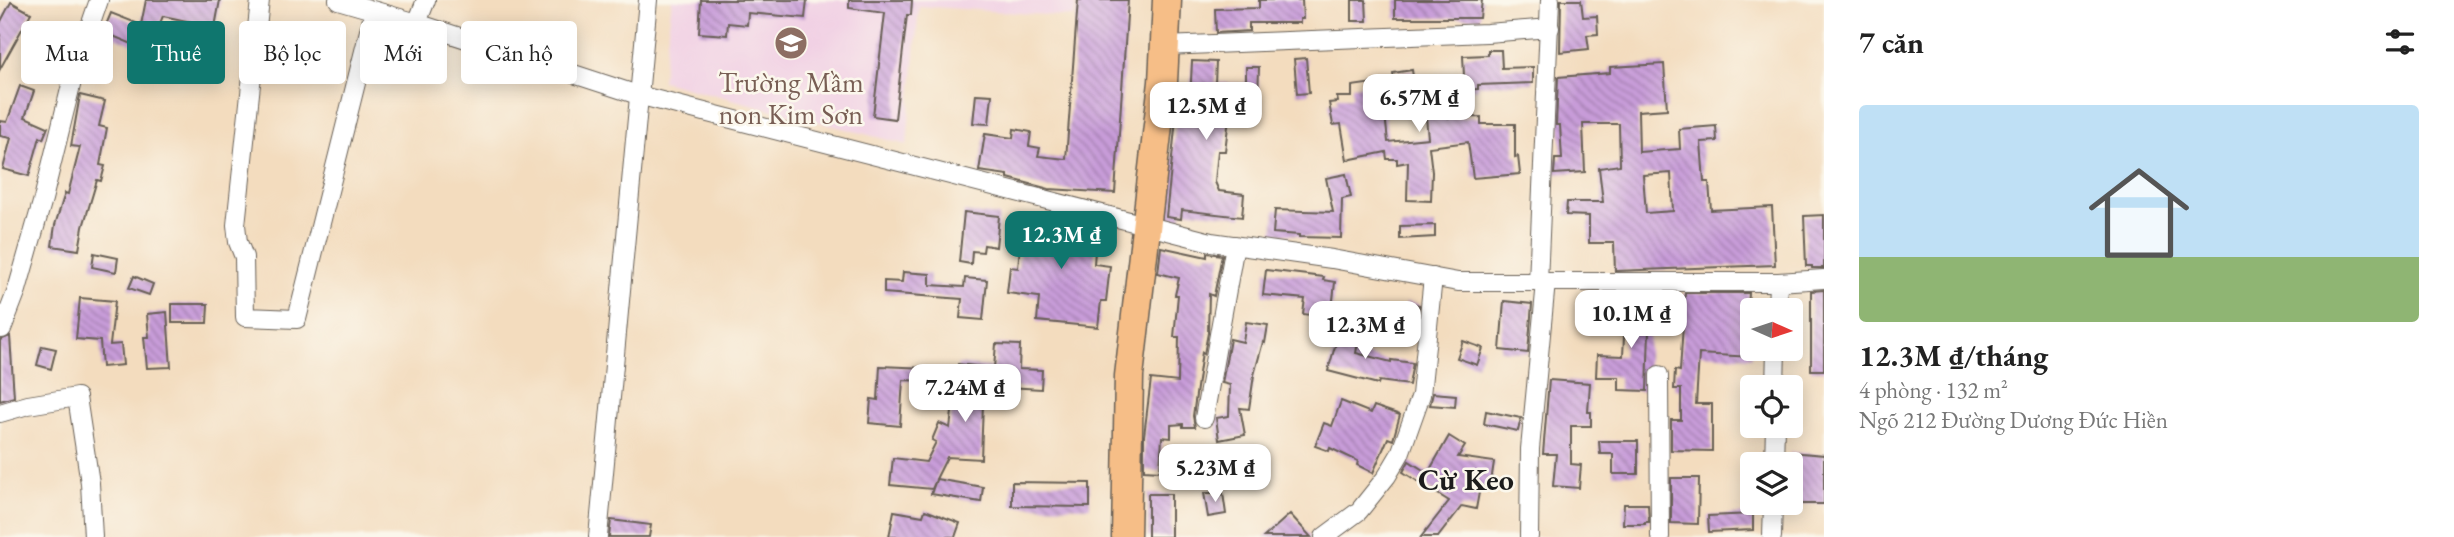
<!DOCTYPE html>
<html lang="vi">
<meta charset="utf-8">
<style>
:root{--surface:#fff;--page:#f2f2f2;--text:#222;--muted:#767676;--accent:#0f766e}
body{margin:0;font-family:"EB Garamond",serif;background:var(--page);color:var(--text);height:100vh;display:flex;flex-direction:column;font-size:26px;white-space:nowrap}
*{box-sizing:border-box;margin:0}
p{font-size:23px;color:var(--muted)}
.icon{flex:none;width:38px;height:38px;fill:none;stroke:currentColor;stroke-width:2;stroke-linecap:round;stroke-linejoin:round}
.map{position:relative;flex:1;overflow:hidden}
.sheet{display:flex;flex-direction:column;background:var(--surface);width:630px}
.sheet>*{flex:none}
.banner{position:absolute;left:21px;top:21px;width:665px;height:63px;display:flex;gap:14px}
.needle{width:46px;rotate:93deg}
.tools{position:absolute;left:1740px;top:298px;display:grid;gap:14px}
.tools a{display:grid;place-items:center;width:63px;height:63px;border-radius:7px;background:var(--surface);box-shadow:0 4px 18px #0003;font-size:35px}
.price{position:absolute;translate:-50% -60px;padding:0 16px;border-radius:14px;background:#fff;color:#222;font-size:23px;line-height:46px;filter:drop-shadow(0 2px 4px #0008)}
.price::after{content:'';position:absolute;left:50%;top:42px;width:21px;height:16px;margin-left:-10px;background:inherit;clip-path:polygon(0 0,100% 0,50% 100%)}
.price.on{background:var(--accent);color:#fff}
ul{padding:0;list-style:none}
li{display:grid;align-content:center;gap:14px;height:371px;padding:0 35px}
li span{display:grid;place-items:center;height:217px;border-radius:7px;color:#555}
li>.icon{margin-inline-start:auto}
span .icon{width:126px;height:126px;fill:#fffc;stroke-width:1}
li b{font-size:30px}
h2{display:flex;justify-content:space-between;align-items:center;height:84px;padding:0 35px;font-size:30px}
.tag{padding:0 24px;border-radius:7px;background:var(--surface);box-shadow:0 4px 18px #0003;font-size:24px;line-height:63px}
.tag.on{background:var(--accent);color:#fff}
main{display:flex;flex:1;min-height:0}
.map>svg:first-child{display:block}
.built{fill:#f1d0e4}
.building{fill:url(#building-back-hatch);fill-rule:evenodd}
.lines{fill:none;stroke-linecap:round;stroke-linejoin:round}
.minor-casing{stroke:#675f55;stroke-width:20}
.trunk-casing{stroke:#675f55;stroke-width:31}
.minor{stroke:#fff;stroke-width:18}
.trunk{stroke:#f6be87;stroke-width:28}
.labels{text-anchor:middle;dominant-baseline:central;stroke-width:5;stroke-linejoin:round;paint-order:stroke}
.education-label{font-size:28px;fill:#785e54;stroke:#fbf7ec}
.neighbourhood-label{font-size:30px;font-weight:bold;fill:#1c1c1c;stroke:#fbf7ec}
</style>
<main>
<div class="map">
<svg width="1824" height="537" viewBox="0 0 1824 537">
<defs>
<pattern id="building-back-hatch" width="6" height="6" patternUnits="userSpaceOnUse" patternTransform="scale(1.75)"><rect width="6" height="6" fill="#c89cd9"/><path d="M-1 5l2 2M0 0l6 6M5-1l2 2" fill="none" stroke="#a27eaf"/></pattern>
</defs>
<rect width="100%" height="100%" fill="#fbf7ec"/>
<filter id="ink" filterUnits="userSpaceOnUse"><feTurbulence type="fractalNoise" baseFrequency=".0143" numOctaves="2"/><feDisplacementMap in="SourceGraphic" scale="14" xChannelSelector="R" yChannelSelector="G"/><feConvolveMatrix kernelMatrix="1 2 1 2 8 2 1 2 1" color-interpolation-filters="sRGB"/></filter>
<filter id="wash" filterUnits="userSpaceOnUse"><feTurbulence type="fractalNoise" baseFrequency=".00686" numOctaves="4" result="noise"/><feDisplacementMap in="SourceGraphic" scale="28" xChannelSelector="R" yChannelSelector="G"/><feGaussianBlur stdDeviation="1.57" result="paint"/><feColorMatrix in="noise" values="0 0 0 0 0 0 0 0 0 0 0 0 0 0 0 0 0 1.4 0 .05"/><feComposite in="paint" operator="in"/></filter>
<g filter="url(#wash)">
<rect width="100%" height="100%" fill="#f3dcbe"/>
<path class="built" d="M672,0H1076L1074,17L919,6L907,145L662,81Z"/>
<g id="blocks">
<g class="building">
<path d="M146,0H220L215,27L163,16L149,51L103,32L111,13L141,25Z"/>
<path d="M701,0H807L805,18L748,13L747,25L728,23L727,35L699,33Z"/>
<path d="M849,0H912L911,15H907L895,119L873,116L885,13L849,8Z"/>
<path d="M1078,0H1128L1115,193L1049,189L1008,178V175L979,171L985,134L1013,138L1014,129L1031,132L1029,146L1040,148L1038,156L1066,159Z"/>
<path d="M1259,0H1302L1303,19H1300V23H1249V31L1216,33L1215,9L1259,8Z"/>
<path d="M1352,0H1366L1367,21H1352Z"/>
<path d="M1395,0H1482L1480,18H1395Z"/>
<path d="M1561,0H1581L1583,17L1597,16L1598,34L1587,35L1589,49L1560,52Z"/>
<path d="M11,2L31,13L0,69V23Z"/>
<path d="M1488,50H1501L1502,68L1533,67V83L1478,85V89L1453,90L1452,77L1464,76L1463,56L1488,55Z"/>
<path d="M1306,58L1309,93L1297,94L1294,59Z"/>
<path d="M1192,61L1216,62L1215,83H1246V67H1259L1258,100H1246L1245,118H1229L1225,151H1218L1215,182L1219,191L1244,194L1242,217L1182,210L1181,219L1166,217L1178,99L1190,101Z"/>
<path d="M1664,64L1667,109L1638,111L1639,152L1680,149L1679,129L1716,126L1717,141L1701,142L1704,182H1709L1711,210L1772,207L1775,265L1615,271L1614,243H1589V216L1566,215L1567,202H1603L1599,168L1620,165L1619,124H1583L1585,172L1554,174L1555,159H1562L1560,125H1556L1558,77L1610,73V67ZM1671,173L1673,211L1646,213L1643,175Z"/>
<path d="M1412,70L1418,109L1385,114L1388,142L1428,138L1426,117L1449,115V118L1481,117V124H1515V157L1518,156L1520,174L1473,178L1468,142L1429,147L1432,172L1431,201L1407,200L1408,162L1397,164V159H1387L1386,152L1347,160L1341,124L1333,125L1329,103L1338,102L1337,97H1352V86L1394,80L1393,73Z"/>
<path d="M20,86L34,91L25,117L48,127L43,139L40,137L29,176L3,169L11,138L0,136V121L7,122Z"/>
<path d="M976,94L992,95L989,124L973,123Z"/>
<path d="M80,95L105,101L99,126L107,128L100,165L105,166L101,181L97,180L83,227L79,250L52,246L55,225L65,193L68,194L80,147L71,146Z"/>
<path d="M1346,174L1351,197L1342,199L1341,238L1299,237V235L1273,233L1275,210L1333,212L1326,178Z"/>
<path d="M964,212L999,216L996,247L984,245L983,252L972,251L971,264L959,262Z"/>
<path d="M1824,215V268H1812V266H1806L1804,216Z"/>
<path d="M1023,216L1097,225L1094,264L1110,266L1106,301H1101L1098,327L1037,321L1039,297L1007,293L1010,267L1018,268Z"/>
<path d="M1435,225V237L1400,239V226Z"/>
<path d="M1161,247L1207,257V253L1222,255L1214,296L1209,294L1208,333L1204,354L1202,352L1193,416L1195,427H1183V424L1171,425V438L1162,437L1160,471L1144,470V436L1151,379L1178,382L1179,337H1174L1178,295H1175L1179,278L1158,273Z"/>
<path d="M94,253L118,258L116,272L92,267Z"/>
<path d="M1266,270L1324,277L1323,280L1335,282L1331,318L1303,314L1305,299L1263,295Z"/>
<path d="M903,272L930,274V285L964,287L965,278L987,280L983,320L960,318L962,299L884,293V281L902,282Z"/>
<path d="M134,276L153,284L149,295L129,288Z"/>
<path d="M1824,290V370H1811V291Z"/>
<path d="M1685,293H1749L1748,308L1752,309V357L1699,354L1696,404H1712V451L1671,450V420H1681V389H1674L1675,370L1680,371Z"/>
<path d="M80,298L115,301L110,345L121,344L123,365L102,367L100,341L76,339Z"/>
<path d="M1626,299L1650,300L1647,391L1619,390V377H1596L1597,355L1623,356Z"/>
<path d="M1504,301L1532,304L1528,353L1500,350Z"/>
<path d="M1406,302L1419,305L1416,333L1401,330Z"/>
<path d="M172,304H208L207,323H172Z"/>
<path d="M167,312L171,367L147,368L144,337H149L147,314Z"/>
<path d="M1246,322L1268,325L1265,343L1263,342L1254,375L1249,409L1240,408L1245,435L1219,440L1216,418L1229,416L1230,385L1222,383L1230,339L1243,342Z"/>
<path d="M1341,325L1361,326L1356,353L1391,362V360L1413,363L1409,385L1379,381L1378,384L1328,371Z"/>
<path d="M10,336L14,397L0,401V340Z"/>
<path d="M1463,341L1483,348L1477,365L1457,358Z"/>
<path d="M996,344L1020,345L1019,369L1042,370L1041,389L992,386L990,404L983,403L981,459L947,457L936,479L983,487L981,502L931,494L936,480L932,489L890,485L893,458L926,462L936,442L932,440L939,423L950,428L958,364L994,368Z"/>
<path d="M42,346L56,349L51,369L37,365Z"/>
<path d="M880,366L927,368L926,381L903,380L900,426L869,423L871,399L878,400Z"/>
<path d="M1549,380L1590,383L1588,412H1591V426H1571V464L1581,465L1579,488L1553,486L1556,454H1543Z"/>
<path d="M1433,393L1456,395L1455,407L1430,405Z"/>
<path d="M1341,401L1371,413L1374,406L1400,415L1393,440L1388,438L1373,473L1357,465L1358,461L1330,448L1329,451L1315,446L1324,423L1332,426Z"/>
<path d="M1486,411L1521,418L1518,431L1484,424Z"/>
<path d="M1449,436L1465,446L1458,457L1494,462L1490,489L1480,487L1476,509L1462,506L1438,537H1421L1449,501L1403,472L1409,461L1428,473Z"/>
<path d="M1599,441H1638V474H1613V454H1600Z"/>
<path d="M1790,452L1824,455V504H1790Z"/>
<path d="M1671,478H1699L1698,524L1671,523Z"/>
<path d="M1012,482L1090,483V507L1012,506Z"/>
<path d="M1204,493H1223L1226,514L1208,517Z"/>
<rect x="1148" y="494" width="23" height="43"/>
<path d="M1624,504H1648L1649,522H1645V524H1623Z"/>
<path d="M925,510L960,523L955,537H889L894,511L923,516Z"/>
<path d="M1290,514L1311,537H1264L1281,522Z"/>
<path d="M1753,514V530L1709,532L1708,516Z"/>
<path d="M611,520L651,525L649,537H609Z"/>
</g>
</g>
</g>
<g filter="url(#ink)">
<use href="#blocks" fill-opacity="0" stroke="#675f55" stroke-width="2"/>
<g class="lines">
<defs>
<g id="minor">
<path d="M260,0L236,225L238,242L244,257L245,317L297,319L374,11"/>
<path d="M338,0L417,23L638,95L1211,242L1332,259L1458,282H1778L1824,279"/>
<path d="M417,23L426,0"/>
<path d="M1165,46L1487,33L1550,28"/>
<path d="M1538,282L1550,0"/>
<path d="M1777,310L1778,282"/>
<path d="M0,328L2,329L17,290L43,199L74,73L99,0"/>
<path d="M1659,375L1660,537"/>
<path d="M1775,387L1776,348"/>
<path d="M0,413L28,405L77,397L90,483L93,537"/>
<path d="M1204,418L1235,245"/>
<path d="M1774,464L1775,425"/>
<path d="M598,537L648,0"/>
<path d="M1324,537L1359,511L1387,476L1400,454L1421,395L1433,277"/>
<path d="M1529,537L1530,449L1546,282"/>
<path d="M1772,537L1773,502"/>
</g>
<path id="trunk" d="M1126,537L1129,376L1163,82L1167,0"/>
</defs>
<use href="#minor" class="minor-casing"/>
<use href="#trunk" class="trunk-casing"/>
<use href="#minor" class="minor"/>
<use href="#trunk" class="trunk"/>
</g>
</g>
<defs>
<symbol id="school-disc" viewBox="-11 -11 22 22"><circle r="9.5" fill="#8d6e63" stroke="#fbf7ec"/><path d="M0-5L7-2L0 1L-7-2ZM-4 1L0 2.5L4 1V4Q0 6-4 4Z" fill="#fff"/></symbol>
</defs>
<g fill-rule="evenodd">
<use href="#school-disc" x="772" y="24" width="38" height="38"/>
</g>
<g class="labels">
<g class="education-label">
<text x="791" y="82">Trường Mầm<tspan x="791" dy="32">non Kim Sơn</tspan></text>
</g>
<g class="neighbourhood-label">
<text x="1466" y="479">Cừ Keo</text>
</g>
</g>
</svg>
<div class="tools">
<a><svg class="needle" viewBox="-14 -14 28 28"><path d="M0-13l5 13h-10z" fill="#e53935"/><path d="M0 13l5-13h-10z" fill="#767676"/></svg></a>
<a><svg class="icon" aria-label="locate" viewBox="0 0 24 24"><circle cx="12" cy="12" r="6"/><path d="M12 2v4M12 18v4M2 12h4M18 12h4"/></svg></a>
<a><svg class="icon" aria-label="layers" viewBox="0 0 24 24"><path d="M12 4l9 5-9 5-9-5zM3 14l9 5 9-5"/></svg></a>
</div>
<b class="price" style="left:1419px;top:134px">6.57M ₫</b>
<b class="price" style="left:1206px;top:142px">12.5M ₫</b>
<b class="price on" style="left:1061px;top:271px">12.3M ₫</b>
<b class="price" style="left:1631px;top:350px">10.1M ₫</b>
<b class="price" style="left:1365px;top:361px">12.3M ₫</b>
<b class="price" style="left:965px;top:424px">7.24M ₫</b>
<b class="price" style="left:1215px;top:504px">5.23M ₫</b>
<div class="banner">
<a class="tag">Mua</a>
<a class="tag on">Thuê</a>
<a class="tag">Bộ lọc</a>
<a class="tag">Mới</a>
<a class="tag">Căn hộ</a>
</div>
</div>
<section class="sheet">
<h2>7 căn<svg class="icon" aria-label="filters" viewBox="0 0 24 24"><path d="M4 7h16M4 17h16"/><circle cx="9" cy="7" r="2"/><circle cx="15" cy="17" r="2"/></svg></h2>
<ul>
<li><span style="background:linear-gradient(#bfe0f5 70%,#8fb573 0)"><svg class="icon" aria-label="home" viewBox="0 0 24 24"><path d="M3 11l9-7 9 7M6 9v11h12V9"/></svg></span><div><b>12.3M ₫/tháng</b><p>4 phòng · 132 m²</p><p>Ngõ 212 Đường Dương Đức Hiền</p></div></li>
</ul>
</section>
</main>
